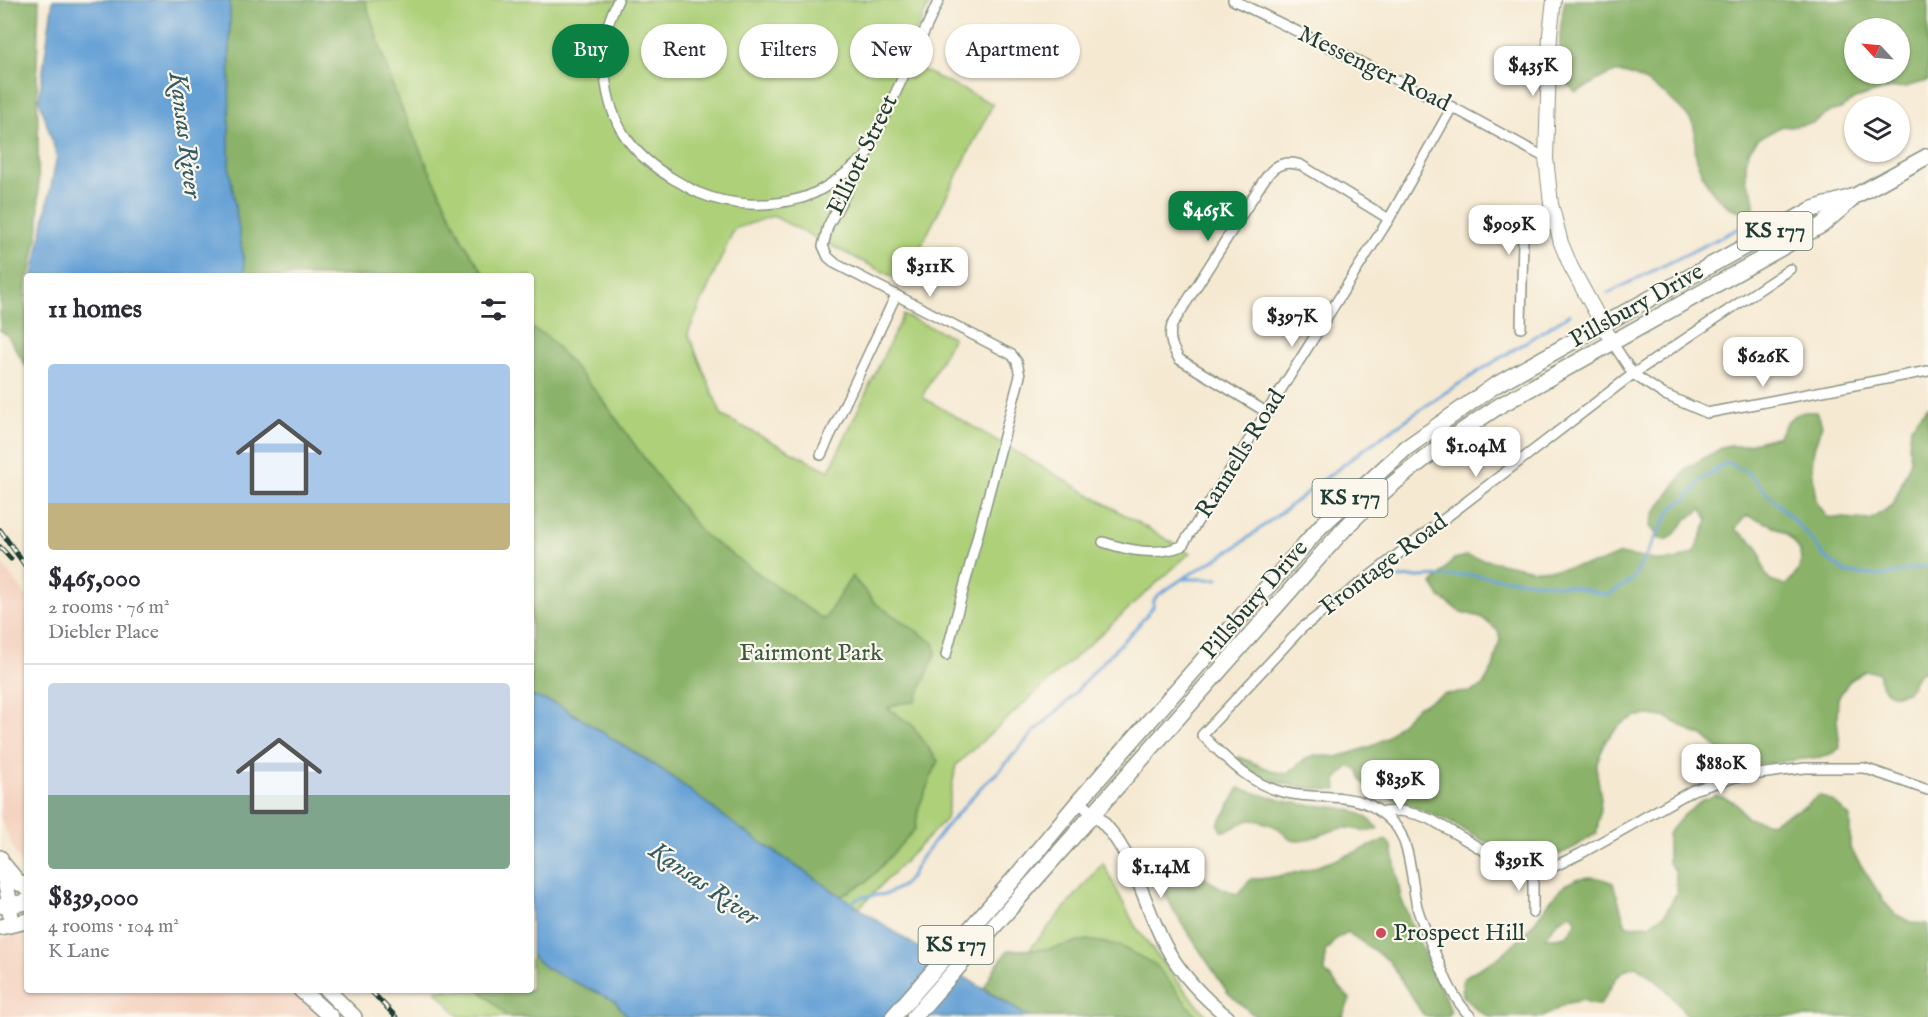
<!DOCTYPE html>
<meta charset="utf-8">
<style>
:root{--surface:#fff;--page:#f2f2f3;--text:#2b2b33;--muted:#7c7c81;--line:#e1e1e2;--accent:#0b8043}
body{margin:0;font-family:"IM FELL English",serif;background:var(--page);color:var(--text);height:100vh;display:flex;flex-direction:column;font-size:22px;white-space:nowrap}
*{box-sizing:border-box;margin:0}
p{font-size:20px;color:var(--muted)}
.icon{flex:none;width:33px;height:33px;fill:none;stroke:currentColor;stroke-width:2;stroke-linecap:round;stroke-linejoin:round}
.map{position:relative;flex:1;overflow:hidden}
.side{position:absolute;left:24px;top:273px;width:510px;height:720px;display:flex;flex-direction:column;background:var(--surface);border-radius:6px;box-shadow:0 2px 4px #0004}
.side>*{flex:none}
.banner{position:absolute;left:552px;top:24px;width:570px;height:54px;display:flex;gap:12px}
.needle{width:39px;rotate:296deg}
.tools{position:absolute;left:1844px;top:18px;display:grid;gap:12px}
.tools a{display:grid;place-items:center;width:66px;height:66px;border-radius:50%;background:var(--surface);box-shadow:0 2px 4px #0004;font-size:30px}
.price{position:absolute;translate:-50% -51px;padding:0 14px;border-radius:12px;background:#fff;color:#222;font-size:20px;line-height:39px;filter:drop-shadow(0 2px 3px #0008)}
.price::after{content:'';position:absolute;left:50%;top:36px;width:18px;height:14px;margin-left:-9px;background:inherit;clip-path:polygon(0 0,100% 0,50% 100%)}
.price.on{background:var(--accent);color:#fff}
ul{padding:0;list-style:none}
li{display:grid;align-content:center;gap:12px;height:318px;padding:0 24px}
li+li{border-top:2px solid var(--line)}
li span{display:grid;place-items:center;height:186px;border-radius:6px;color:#555}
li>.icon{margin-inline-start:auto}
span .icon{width:108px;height:108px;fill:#fffc;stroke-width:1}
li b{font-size:26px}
h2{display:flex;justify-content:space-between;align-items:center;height:72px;padding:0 24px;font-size:26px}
.tag{padding:0 21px;border-radius:27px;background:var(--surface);box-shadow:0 2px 4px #0004;font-size:21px;line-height:54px}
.tag.on{background:var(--accent);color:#fff}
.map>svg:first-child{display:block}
.built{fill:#f5d3c1}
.green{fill:#add079;stroke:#668656;stroke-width:1.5}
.forest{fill:#8ab269;stroke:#54784e;stroke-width:1.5;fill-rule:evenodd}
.water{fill:#66a1d6;stroke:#426f85;stroke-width:1.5}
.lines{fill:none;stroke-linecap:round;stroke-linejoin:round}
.stream{stroke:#66a1d6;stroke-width:3}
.minor-casing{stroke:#8a9383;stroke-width:12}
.tertiary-casing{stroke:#8a9383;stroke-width:15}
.secondary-casing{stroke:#8a9383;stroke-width:16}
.trunk-casing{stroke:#8a9383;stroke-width:18}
.minor{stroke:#fff;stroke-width:9}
.tertiary{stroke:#fff;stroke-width:12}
.secondary{stroke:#fff;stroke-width:14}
.trunk{stroke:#fff;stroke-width:15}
.rail-casing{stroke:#1f3d34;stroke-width:5}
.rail{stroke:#fbf7ec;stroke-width:3;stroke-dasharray:9;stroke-linecap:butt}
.poi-dot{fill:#d1495b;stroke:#fbf7ec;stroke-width:2}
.labels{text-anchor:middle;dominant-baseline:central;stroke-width:4.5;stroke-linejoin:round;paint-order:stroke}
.shield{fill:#fbf7ec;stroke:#61756b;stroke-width:1.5}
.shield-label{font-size:22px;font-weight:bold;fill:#1f3d34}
.street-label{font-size:24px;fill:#1f3d34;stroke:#fbf7ec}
.park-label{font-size:24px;fill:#3b5a42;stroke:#fbf7ec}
.poi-label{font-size:24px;fill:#1f3d34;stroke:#fbf7ec;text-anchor:start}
.water-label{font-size:26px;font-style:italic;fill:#345b65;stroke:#fbf7ec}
</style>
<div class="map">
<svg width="1928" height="1017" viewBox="0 0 1928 1017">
<rect width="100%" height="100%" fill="#fbf7ec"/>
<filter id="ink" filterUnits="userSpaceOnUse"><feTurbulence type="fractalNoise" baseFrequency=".0167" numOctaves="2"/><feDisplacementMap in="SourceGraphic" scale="12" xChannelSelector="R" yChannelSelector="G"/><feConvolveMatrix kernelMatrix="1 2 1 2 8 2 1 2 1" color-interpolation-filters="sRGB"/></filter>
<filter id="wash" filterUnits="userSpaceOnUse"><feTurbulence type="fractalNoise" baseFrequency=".008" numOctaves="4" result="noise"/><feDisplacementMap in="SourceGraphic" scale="24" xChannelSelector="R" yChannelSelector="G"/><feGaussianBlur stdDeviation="1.35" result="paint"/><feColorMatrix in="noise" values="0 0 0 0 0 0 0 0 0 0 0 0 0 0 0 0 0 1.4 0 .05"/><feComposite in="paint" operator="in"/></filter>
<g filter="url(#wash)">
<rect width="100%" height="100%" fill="#f5e9d2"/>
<g class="built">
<path d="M0,561L27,597V874L25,875L0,817Z"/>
<path d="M27,930V990H289L320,1017H0V939Z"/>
</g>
<g class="green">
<path d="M230,0H931L897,71L911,79L918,68L993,104L903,282L773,216L734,229L688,333L722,416L829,471L903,315L953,337L922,397L1190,553L956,765L946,819L859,908L739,828L664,771L559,705L531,696V276H246L229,30Z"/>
<path d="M1103,863L1135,926L1167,969L1208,1017H1028L992,993Z"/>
<path d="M531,955L546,968L628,1017H460L435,990H531Z"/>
</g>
<g class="forest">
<path d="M0,0H39L37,63L39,227L30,276H27L25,305L27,310V368L8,336L0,330Z"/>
<path d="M230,0H365L395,93L420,150L464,243L486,276H246L229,166Z"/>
<path d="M1565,0H1928V81L1905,87L1890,88L1855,99L1841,109L1832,111L1813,123L1790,127L1782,126L1758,139L1748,152L1746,163V180L1754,196V209C1725,219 1701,181 1696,156C1694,146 1697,133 1693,124C1682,104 1637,69 1613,73C1600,76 1589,88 1576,92C1553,77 1560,24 1565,0ZM1854,28H1899V74H1854Z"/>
<path d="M531,328L547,336L600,396L654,472L704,535L824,620L852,576L875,603L934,643L936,653L915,702L901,703L888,708L912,725L938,761L919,807L915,829L868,881L841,896L738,827L664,771L559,705L531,696Z"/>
<path d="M1928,406V668L1917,676L1907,692C1888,698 1881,692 1878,672L1865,671L1850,680L1838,698L1837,719L1840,748L1828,756L1746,766L1728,757L1703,736L1690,731L1668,718L1650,715L1637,716L1621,724L1606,740L1596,766L1601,799L1597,833L1575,847L1560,854L1545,858L1514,853L1480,839L1446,820L1371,790L1361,780L1358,770L1349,766L1336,780L1337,790C1308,789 1281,786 1255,773C1246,769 1241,768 1236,760L1239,757L1276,772L1287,774L1301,762L1314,755L1337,757L1370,747L1386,738L1417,707L1444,694L1471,692L1482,687L1493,668L1500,639L1498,631L1481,617L1461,612L1440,597L1432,584L1454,559L1467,556L1534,570L1559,569L1599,563L1620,554L1660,561L1675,560L1694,553L1708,520L1702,509L1687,519L1673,536L1666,540L1660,539L1650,526L1655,512L1688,467L1725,446H1741L1779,436C1786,419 1796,410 1816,412L1822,425L1814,448L1812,466L1816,501L1827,517L1870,520L1893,505L1911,460L1909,446L1911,427ZM1748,516C1771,523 1812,541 1798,571C1795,576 1790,581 1785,585C1756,582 1767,558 1756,545C1750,539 1742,534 1735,529L1744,518Z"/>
<path d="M1239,788C1259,794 1280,801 1302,804C1330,808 1358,804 1378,828C1367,836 1355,826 1342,828C1327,830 1306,845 1292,840C1286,838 1283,832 1278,828C1271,824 1258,820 1251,820C1239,821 1233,832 1221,831L1218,825Z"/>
<path d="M1716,795L1735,802L1747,818L1770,823L1805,806L1819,795L1834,802L1850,817V848L1885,903L1895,914L1912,923L1928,924V1017H1688C1670,992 1662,983 1636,966C1612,971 1613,990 1599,1005L1589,1004L1584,1000L1568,1003L1543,1017H1490L1478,1011L1463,996L1462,982L1465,977C1475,970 1486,965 1496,959C1505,953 1513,944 1521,937C1550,910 1561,860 1613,883L1626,926L1649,925L1665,914L1677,892L1675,871L1668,862V834L1683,816L1703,800ZM1570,914L1574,916L1576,922C1568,939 1562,938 1545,938L1558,921Z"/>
<path d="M1386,840L1392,847L1401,898L1415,933L1451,1011L1447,1017H1427L1422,1013L1389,961L1347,932L1336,939L1325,952V972L1350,999L1343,1015L1344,1017H1256L1228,993L1175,913L1147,858L1154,846L1168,852L1180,850C1198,875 1208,884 1237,894L1251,879C1298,878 1342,857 1386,840Z"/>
<path d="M1087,940L1118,945L1156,965L1197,1017H1028L984,988L995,968L1008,950L1049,949Z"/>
<path d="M531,955L546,968L615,1001L628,1017H508L480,990H531Z"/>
</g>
<g class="water">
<path d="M53,0H230L229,166L246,276H33L57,156L39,99Z"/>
<path d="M531,696L559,705L664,771L739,828L937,960L1028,1017H628L615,1001L546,968L531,955Z"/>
</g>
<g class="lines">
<g class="stream">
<path d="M1608,293L1764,216"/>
<path d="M1394,578L1471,575L1569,586L1608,595L1633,579L1671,509L1691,495L1700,481L1727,462L1748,473L1807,534L1825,557L1847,573L1883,576L1928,565"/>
<path d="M1183,579H1218"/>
<path d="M849,904L861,897L887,894L902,886L910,878L921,858L944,829L982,786L998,772L1034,732L1067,702L1092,673L1137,627L1153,607L1154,600L1157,596L1182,579L1236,547L1360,452L1443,394L1570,314"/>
</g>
</g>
</g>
<g filter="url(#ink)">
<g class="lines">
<defs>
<g id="minor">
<path d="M618,0C611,14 605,32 603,48C602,57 605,66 605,75C610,126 632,155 675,180C683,184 691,190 699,193C732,207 769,207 802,198C824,191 843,176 860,161"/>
<path d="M939,0L866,156L828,226L823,246L828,257L836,264L1012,355L1017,362L1020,376L946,655"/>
<path d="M1233,0L1452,107L1546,158"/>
<path d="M1521,328L1523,238L1526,232L1555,224"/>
<path d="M1612,342L1633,374L1663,394L1707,413L1928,371"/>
<path d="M1268,413L1179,359C1172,347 1168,338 1172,325L1255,194C1267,175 1275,157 1301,165L1389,219"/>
<path d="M821,455L896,295"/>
<path d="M1103,542C1130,551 1156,556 1182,546L1389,219L1452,107"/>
<path d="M1382,812L1401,811L1419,815L1432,820L1500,860L1518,867L1533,872L1549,869L1580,854L1693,790L1736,777L1805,768H1864L1928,790"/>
<path d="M1533,913V872"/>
<path d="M1471,1017C1450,996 1441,967 1430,941C1426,930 1420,918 1417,907C1412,884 1410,840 1394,824C1386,816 1376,807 1365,803C1337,793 1307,800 1279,791C1247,782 1225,757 1202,735L1302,628L1633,374L1790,269"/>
</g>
<path id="tertiary" d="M1079,801C1088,809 1098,817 1106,826C1135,859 1145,906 1165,945C1179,972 1204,999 1228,1017"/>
<path id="secondary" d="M1554,0L1550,34L1546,158L1551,204L1561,243L1571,267L1612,342"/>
<g id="trunk">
<path d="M0,858L10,904L11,924"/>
<path d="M2,863L18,882L27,888"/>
<path d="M3,906L27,902"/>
<path d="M0,927L27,921"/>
<path d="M301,990L331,1017"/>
<path d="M327,990L354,1017"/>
<path d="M893,1017L1019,873L1079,801L1320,527L1406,448L1494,386L1602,325L1813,209L1855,196L1928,156"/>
<path d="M914,1017L1295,585C1316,561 1337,535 1360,513C1403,473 1450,438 1499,406L1822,225L1851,200"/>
</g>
</defs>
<use href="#minor" class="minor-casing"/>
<use href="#tertiary" class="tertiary-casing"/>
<use href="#secondary" class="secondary-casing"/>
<use href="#trunk" class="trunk-casing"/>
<use href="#minor" class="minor"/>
<use href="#tertiary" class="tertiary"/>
<use href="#secondary" class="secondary"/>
<use href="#trunk" class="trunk"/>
<defs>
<g id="rail">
<path d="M0,530L27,568"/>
<path d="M0,547L11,559"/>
<path d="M370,990L396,1017"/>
</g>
</defs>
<use href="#rail" class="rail-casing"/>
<use href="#rail" class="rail"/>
</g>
</g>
<circle class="poi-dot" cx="1381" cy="933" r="6"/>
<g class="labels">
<g class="shield">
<rect x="1737.5" y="212" width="75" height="38" rx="4.5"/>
<rect x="1312.5" y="479" width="75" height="38" rx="4.5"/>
<rect x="918.5" y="926" width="75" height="38" rx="4.5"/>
</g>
<g class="shield-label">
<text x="1775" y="231">KS 177</text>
<text x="1350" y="498">KS 177</text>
<text x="956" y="945">KS 177</text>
</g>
<g class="street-label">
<text transform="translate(1374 69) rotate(26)">Messenger Road</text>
<text transform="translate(863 155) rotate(-64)">Elliott Street</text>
<text transform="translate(1637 306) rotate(-29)">Pillsbury Drive</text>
<text transform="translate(1241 454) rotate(-58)">Rannells Road</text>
<text transform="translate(1384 565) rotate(-37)">Frontage Road</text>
<text transform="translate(1255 600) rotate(-49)">Pillsbury Drive</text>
</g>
<g class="park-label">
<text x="811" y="653">Fairmont Park</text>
</g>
<g class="poi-label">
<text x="1393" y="933">Prospect Hill</text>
</g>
<g class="water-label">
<text transform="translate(185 135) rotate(83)">Kansas River</text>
<text transform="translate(704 884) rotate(35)">Kansas River</text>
</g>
</g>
</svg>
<div class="tools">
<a><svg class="needle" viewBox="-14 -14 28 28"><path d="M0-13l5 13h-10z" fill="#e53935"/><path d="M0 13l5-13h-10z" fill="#7c7c81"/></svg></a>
<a><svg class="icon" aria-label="layers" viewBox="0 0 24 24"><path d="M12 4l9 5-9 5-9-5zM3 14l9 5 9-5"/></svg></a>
</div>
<b class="price" style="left:1533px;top:97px">$435K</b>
<b class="price on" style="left:1208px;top:242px">$465K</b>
<b class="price" style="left:1509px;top:256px">$909K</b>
<b class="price" style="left:930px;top:298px">$311K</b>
<b class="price" style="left:1292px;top:348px">$397K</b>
<b class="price" style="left:1763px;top:388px">$626K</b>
<b class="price" style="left:1476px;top:478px">$1.04M</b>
<b class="price" style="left:1721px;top:795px">$880K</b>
<b class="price" style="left:1400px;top:811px">$839K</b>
<b class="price" style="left:1519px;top:892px">$391K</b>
<b class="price" style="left:1161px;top:899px">$1.14M</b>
<div class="banner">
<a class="tag on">Buy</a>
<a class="tag">Rent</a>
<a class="tag">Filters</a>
<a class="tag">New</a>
<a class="tag">Apartment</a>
</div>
<section class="side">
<h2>11 homes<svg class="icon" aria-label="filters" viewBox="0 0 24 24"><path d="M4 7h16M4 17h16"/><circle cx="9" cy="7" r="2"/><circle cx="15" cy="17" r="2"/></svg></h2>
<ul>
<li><span style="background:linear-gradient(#a9c7e8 75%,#c2b280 0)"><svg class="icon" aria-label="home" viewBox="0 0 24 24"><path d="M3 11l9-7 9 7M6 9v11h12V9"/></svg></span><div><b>$465,000</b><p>2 rooms · 76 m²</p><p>Diebler Place</p></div></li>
<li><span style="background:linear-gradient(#c9d6e8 60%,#7fa58c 0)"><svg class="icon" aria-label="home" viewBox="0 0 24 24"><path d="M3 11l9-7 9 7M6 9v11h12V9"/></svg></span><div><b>$839,000</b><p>4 rooms · 104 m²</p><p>K Lane</p></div></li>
</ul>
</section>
</div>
